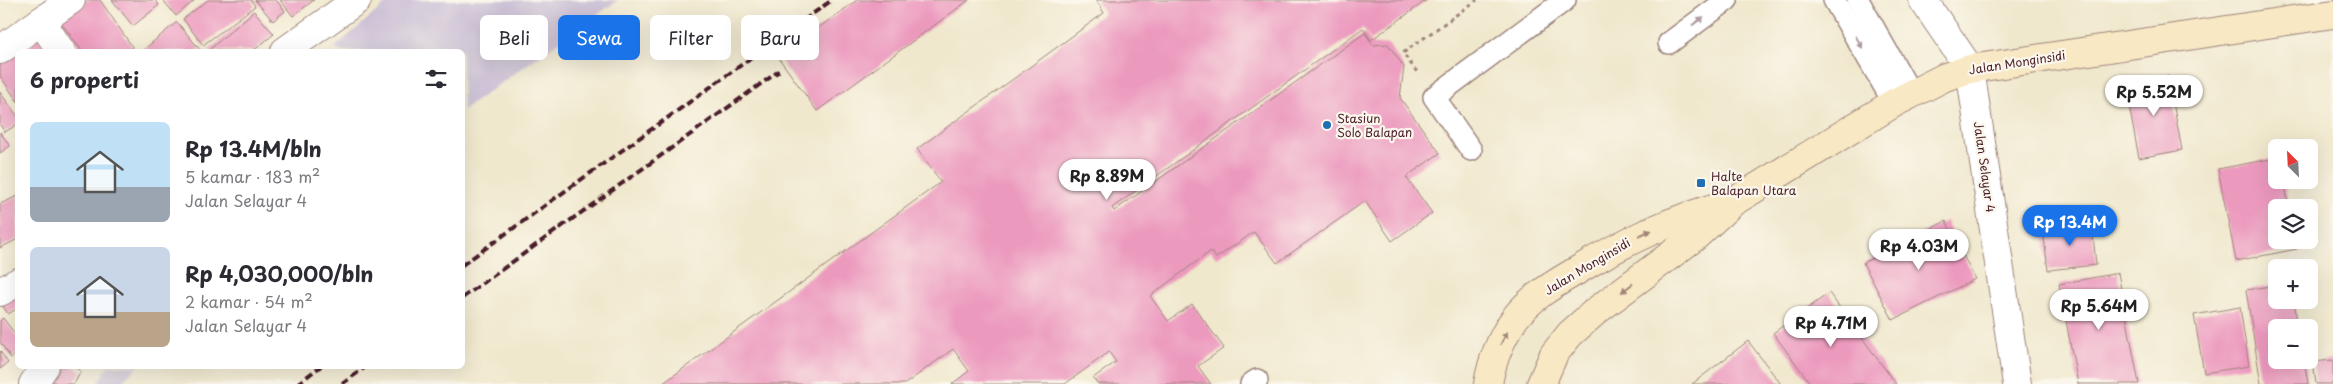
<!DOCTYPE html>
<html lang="id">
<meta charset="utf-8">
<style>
:root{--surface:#fff;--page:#f2f2f3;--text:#2b2b33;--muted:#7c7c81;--accent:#1a73e8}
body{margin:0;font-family:"Playpen Sans",sans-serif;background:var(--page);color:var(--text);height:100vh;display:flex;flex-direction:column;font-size:19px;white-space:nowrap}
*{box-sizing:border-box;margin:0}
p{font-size:16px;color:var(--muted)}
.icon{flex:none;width:28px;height:28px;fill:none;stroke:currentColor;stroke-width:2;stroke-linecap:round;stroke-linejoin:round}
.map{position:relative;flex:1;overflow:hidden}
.side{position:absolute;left:15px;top:49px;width:450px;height:320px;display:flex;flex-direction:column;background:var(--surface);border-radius:8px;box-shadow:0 5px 20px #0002}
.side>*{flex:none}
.top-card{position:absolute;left:480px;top:15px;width:475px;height:45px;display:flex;gap:10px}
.needle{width:32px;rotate:336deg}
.buttons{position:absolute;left:2268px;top:139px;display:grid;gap:10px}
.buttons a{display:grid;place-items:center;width:50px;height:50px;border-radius:8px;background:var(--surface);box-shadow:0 5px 20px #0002;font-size:25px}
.price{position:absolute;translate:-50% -42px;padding:0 11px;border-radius:18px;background:#fff;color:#222;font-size:16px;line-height:32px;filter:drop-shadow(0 1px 2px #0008)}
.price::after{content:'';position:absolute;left:50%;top:30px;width:15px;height:11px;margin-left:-8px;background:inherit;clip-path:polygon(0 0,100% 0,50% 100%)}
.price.active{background:var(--accent);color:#fff}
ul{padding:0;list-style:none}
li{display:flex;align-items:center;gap:15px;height:125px;padding:0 15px}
li span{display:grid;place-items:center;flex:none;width:140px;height:100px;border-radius:8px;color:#555}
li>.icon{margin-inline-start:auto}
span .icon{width:60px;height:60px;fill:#fffc;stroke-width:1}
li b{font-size:21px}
h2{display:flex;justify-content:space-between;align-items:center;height:60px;padding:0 15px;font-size:21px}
.chip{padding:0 18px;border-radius:8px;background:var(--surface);box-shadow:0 5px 20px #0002;font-size:18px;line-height:45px}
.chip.active{background:var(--accent);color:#fff}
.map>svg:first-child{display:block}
.industrial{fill:#cbbfd5}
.building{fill:#ec99be}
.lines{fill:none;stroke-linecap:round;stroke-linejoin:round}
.lane-casing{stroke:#9d847c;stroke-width:24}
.street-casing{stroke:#9d847c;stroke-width:30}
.secondary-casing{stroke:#9d847c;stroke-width:30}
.path{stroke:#9d847c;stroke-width:3;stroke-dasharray:4 4;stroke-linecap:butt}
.lane{stroke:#fff;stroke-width:21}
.street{stroke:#fff;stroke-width:28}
.secondary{stroke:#f8e8c3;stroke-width:28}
.rail{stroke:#4a1f2b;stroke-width:4;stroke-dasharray:8 4;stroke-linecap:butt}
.oneway{fill:#ae9aa0}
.oneway2{fill:#a18477}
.poi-dot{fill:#1f6fb2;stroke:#fbf7ec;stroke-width:2}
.labels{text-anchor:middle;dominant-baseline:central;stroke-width:4.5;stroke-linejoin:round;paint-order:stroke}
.street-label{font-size:12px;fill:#4a1f2b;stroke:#fbf7ec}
.poi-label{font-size:12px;fill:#4a1f2b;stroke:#fbf7ec;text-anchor:start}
</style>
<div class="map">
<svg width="2333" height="384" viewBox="0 0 2333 384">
<rect width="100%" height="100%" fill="#fbf7ec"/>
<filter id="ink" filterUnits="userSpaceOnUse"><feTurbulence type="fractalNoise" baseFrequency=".02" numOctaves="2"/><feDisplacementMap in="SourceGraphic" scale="10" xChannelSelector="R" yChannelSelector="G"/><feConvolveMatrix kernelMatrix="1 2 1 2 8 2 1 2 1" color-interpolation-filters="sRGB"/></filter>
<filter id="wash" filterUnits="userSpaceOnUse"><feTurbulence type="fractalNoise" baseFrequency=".0096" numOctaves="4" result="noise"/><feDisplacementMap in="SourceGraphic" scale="20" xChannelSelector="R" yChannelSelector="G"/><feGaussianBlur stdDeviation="1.12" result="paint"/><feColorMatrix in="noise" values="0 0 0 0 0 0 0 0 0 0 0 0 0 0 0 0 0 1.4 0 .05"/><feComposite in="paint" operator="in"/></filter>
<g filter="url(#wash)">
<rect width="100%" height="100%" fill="#f0e8cd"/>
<g class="industrial">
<path d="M390,0H618L463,110L462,51H339L335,47Z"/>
<path d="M108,366H139L119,384H97Z"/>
</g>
<g id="blocks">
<g class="building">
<path d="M81,0H100L133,48L128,51H82L57,17Z"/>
<path d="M112,0H155L159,5L133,26Z"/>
<path d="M163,0H195L176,16Z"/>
<path d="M208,0H251L255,6L203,45L183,19Z"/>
<path d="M255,0H276L285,11L273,21Z"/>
<path d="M280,0H314L293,16Z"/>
<path d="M857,0H969L817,111L778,57Z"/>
<path d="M1096,0H1427L1371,40L1363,28L1112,208L1114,211L1365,33L1373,45L1388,44L1404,67L1400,98L1440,153L1406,177L1432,213L1392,241L1365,201L1277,263L1254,232L1216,258L1211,251L1150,296L1168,321L1192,304L1224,348L1198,366L1211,384H1098L1093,378L1116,362L1109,352L1065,384H952L969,371L953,349L905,384H662L941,182L917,149L1104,13Z"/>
<path d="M254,11L274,34L253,51H210L209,50Z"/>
<path d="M177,22L201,51H142Z"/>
<path d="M34,32L47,51H22L17,43Z"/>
<path d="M18,51V102L0,76V54Z"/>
<path d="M2168,76L2182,150L2139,158L2125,85Z"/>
<path d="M0,92L18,117V124L5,132L0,125Z"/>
<path d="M0,132L10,146L0,153Z"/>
<path d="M2276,158V180H2284L2289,208H2276V240H2295L2297,249L2236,261L2218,169Z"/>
<path d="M18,196V239L0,248V204Z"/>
<path d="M1946,221L1975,279L1893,320L1863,263Z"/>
<path d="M2092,225L2096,265L2048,270L2043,230Z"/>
<path d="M2118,273L2139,384H2078L2059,284Z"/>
<path d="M2276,285V300H2294L2298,328H2276V360H2304L2308,384H2261L2246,290Z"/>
<path d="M18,287V308L8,314L0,302Z"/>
<path d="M1829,293L1896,384H1811L1773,333Z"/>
<path d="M2240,307L2249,366L2204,373L2194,315Z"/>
<path d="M3,318L18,338V353L11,358L0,342V321Z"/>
<path d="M1748,341L1781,384H1692Z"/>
<path d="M0,351L8,363L0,369Z"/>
<path d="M2333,360V384H2316L2313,362Z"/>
<path d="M60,366H73L81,371L74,384H58L51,380Z"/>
</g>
</g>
</g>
<g filter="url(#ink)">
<use href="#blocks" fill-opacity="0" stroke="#9d847c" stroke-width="1"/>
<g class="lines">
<defs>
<g id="lane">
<path d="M1834,0L1894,103"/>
<path d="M1858,0L1911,94"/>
<path d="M1669,43L1727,0"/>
<path d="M1471,150L1434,97L1565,0"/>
<path d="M1251,384L1257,380"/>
</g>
<g id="street">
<path d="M1923,0L1970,69L2017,384"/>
<path d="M41,21L61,51"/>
<path d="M0,50L71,0"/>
<path d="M285,51L357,0"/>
<path d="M0,292L18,282"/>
<path d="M33,384L45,366"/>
</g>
<g id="secondary">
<path d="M1488,384C1492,360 1501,338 1515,318C1531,297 1556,283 1578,270C1627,240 1672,219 1727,204"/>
<path d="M1541,384L1554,354L1570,334L1596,311L1696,236L1733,202L1894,103L1945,77L1970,69L2333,14"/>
</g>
</defs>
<use href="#lane" class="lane-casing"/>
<use href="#street" class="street-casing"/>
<use href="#secondary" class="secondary-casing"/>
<path class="path" d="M1417,72L1403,53L1477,0"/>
<use href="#lane" class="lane"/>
<use href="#street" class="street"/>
<use href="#secondary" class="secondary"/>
<g class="rail">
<path d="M462,265L832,0"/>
<path d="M462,298L779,71"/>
<path d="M297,384L321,366"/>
<path d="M342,384L367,366"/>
</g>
</g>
<defs><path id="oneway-solid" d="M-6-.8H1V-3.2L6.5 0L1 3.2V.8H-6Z" transform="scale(1.25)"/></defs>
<g class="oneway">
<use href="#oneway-solid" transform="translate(1698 21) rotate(-36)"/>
<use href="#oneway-solid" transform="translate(1859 42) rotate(61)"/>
</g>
<g class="oneway2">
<use href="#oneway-solid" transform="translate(1645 233) rotate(-22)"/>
<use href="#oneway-solid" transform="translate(1627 288) rotate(143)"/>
<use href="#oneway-solid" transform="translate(1504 338) rotate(-62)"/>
</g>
</g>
<g class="poi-dot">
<circle cx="1327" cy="125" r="5"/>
<rect x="1696" y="178" width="10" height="10" rx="2.5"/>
</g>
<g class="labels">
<g class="street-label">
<text transform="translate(2017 62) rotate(-9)">Jalan Monginsidi</text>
<text transform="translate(1985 167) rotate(82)">Jalan Selayar 4</text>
<text transform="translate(1587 266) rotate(-31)">Jalan Monginsidi</text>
</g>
<g class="poi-label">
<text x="1337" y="118">Stasiun<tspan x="1337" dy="14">Solo Balapan</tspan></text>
<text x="1711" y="176">Halte<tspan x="1711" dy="14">Balapan Utara</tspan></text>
</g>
</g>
</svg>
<div class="buttons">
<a><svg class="needle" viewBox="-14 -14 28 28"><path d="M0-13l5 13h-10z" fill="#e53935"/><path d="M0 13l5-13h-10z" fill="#7c7c81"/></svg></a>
<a><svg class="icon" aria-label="layers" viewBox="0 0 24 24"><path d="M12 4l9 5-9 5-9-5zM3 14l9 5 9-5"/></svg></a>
<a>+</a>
<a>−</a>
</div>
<b class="price" style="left:2154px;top:117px">Rp 5.52M</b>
<b class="price" style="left:1107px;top:201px">Rp 8.89M</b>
<b class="price active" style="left:2070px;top:247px">Rp 13.4M</b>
<b class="price" style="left:1919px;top:271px">Rp 4.03M</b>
<b class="price" style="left:2099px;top:331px">Rp 5.64M</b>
<b class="price" style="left:1831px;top:348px">Rp 4.71M</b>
<div class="top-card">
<a class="chip">Beli</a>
<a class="chip active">Sewa</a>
<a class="chip">Filter</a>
<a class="chip">Baru</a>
</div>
<section class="side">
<h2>6 properti<svg class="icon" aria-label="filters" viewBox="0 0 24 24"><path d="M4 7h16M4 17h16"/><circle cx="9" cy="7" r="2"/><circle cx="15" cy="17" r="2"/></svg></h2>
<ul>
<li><span style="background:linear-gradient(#bfe0f5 65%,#9aa5b1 0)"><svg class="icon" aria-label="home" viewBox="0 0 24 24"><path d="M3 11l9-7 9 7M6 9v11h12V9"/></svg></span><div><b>Rp 13.4M/bln</b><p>5 kamar · 183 m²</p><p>Jalan Selayar 4</p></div></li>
<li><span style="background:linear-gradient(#c9d6e8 65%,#b9a48a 0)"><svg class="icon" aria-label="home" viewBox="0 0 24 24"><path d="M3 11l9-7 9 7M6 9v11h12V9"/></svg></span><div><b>Rp 4,030,000/bln</b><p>2 kamar · 54 m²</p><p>Jalan Selayar 4</p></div></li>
</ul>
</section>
</div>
